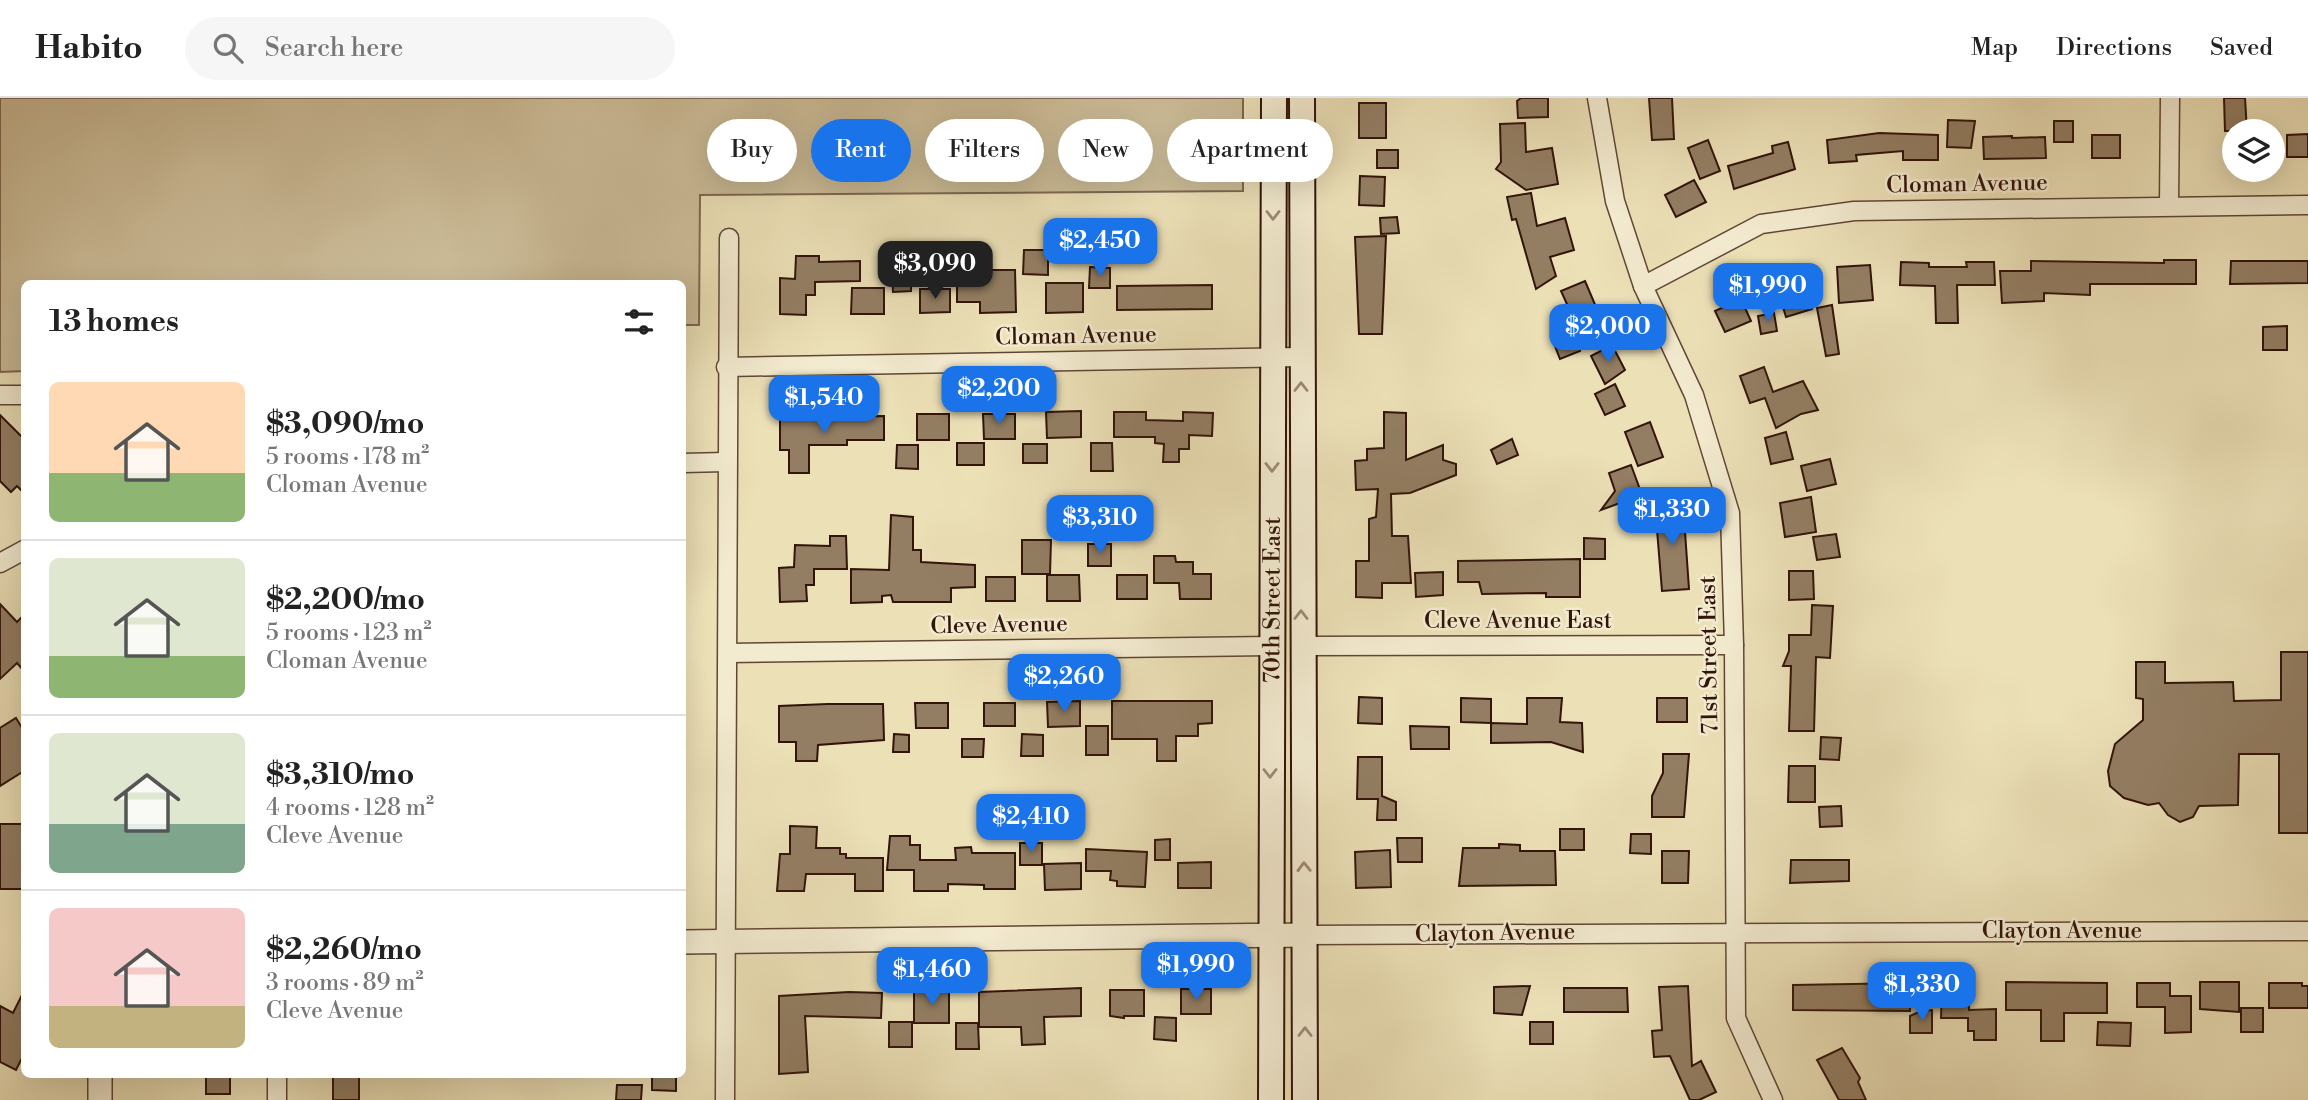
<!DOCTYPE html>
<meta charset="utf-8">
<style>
:root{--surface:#fff;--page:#f6f6f6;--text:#222;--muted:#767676;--line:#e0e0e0;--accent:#1a73e8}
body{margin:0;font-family:"Libre Bodoni",serif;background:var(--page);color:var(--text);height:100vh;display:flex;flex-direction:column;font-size:26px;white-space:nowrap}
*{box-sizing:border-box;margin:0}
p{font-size:23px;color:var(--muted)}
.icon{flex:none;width:38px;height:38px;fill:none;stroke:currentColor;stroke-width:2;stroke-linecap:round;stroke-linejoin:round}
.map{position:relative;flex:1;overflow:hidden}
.drawer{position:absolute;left:21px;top:182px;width:665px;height:798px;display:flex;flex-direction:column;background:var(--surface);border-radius:10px;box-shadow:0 7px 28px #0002}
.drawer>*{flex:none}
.guide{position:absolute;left:707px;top:21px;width:665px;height:63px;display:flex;gap:14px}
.tools{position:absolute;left:2222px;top:21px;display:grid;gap:14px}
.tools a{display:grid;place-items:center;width:63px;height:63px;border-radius:50%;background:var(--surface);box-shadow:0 7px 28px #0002;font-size:35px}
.price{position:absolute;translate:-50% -60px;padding:0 16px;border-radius:14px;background:var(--accent);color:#fff;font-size:23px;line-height:46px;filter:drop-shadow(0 2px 4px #0008)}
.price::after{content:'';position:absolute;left:50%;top:42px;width:21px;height:16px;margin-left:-10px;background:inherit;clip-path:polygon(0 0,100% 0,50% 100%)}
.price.current{background:#222;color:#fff}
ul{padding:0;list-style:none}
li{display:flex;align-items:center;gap:21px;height:175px;padding:0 28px}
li+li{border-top:2px solid var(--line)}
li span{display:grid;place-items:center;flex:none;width:196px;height:140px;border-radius:10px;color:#555}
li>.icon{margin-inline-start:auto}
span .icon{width:84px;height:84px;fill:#fffc;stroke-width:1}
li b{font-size:30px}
h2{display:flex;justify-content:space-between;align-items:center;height:84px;padding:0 28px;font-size:30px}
.pill{padding:0 24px;border-radius:32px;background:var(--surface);box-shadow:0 7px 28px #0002;font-size:24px;line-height:63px}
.pill.current{background:var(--accent);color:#fff}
header{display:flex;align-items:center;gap:42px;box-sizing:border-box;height:98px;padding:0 35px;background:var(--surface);border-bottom:2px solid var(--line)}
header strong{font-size:33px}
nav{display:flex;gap:38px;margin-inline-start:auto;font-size:24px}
.search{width:490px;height:63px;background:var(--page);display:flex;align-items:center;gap:18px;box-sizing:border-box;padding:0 24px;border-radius:38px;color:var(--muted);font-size:26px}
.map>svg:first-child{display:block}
.green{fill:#ccbd99;stroke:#7f6851;stroke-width:2}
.building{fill:#937e63;stroke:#321409;stroke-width:2}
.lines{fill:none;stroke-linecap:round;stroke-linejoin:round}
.minor-casing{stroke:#604734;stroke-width:21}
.tertiary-casing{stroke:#604734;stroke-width:26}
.secondary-casing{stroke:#321409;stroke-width:28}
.minor{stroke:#f3ebd0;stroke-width:18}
.tertiary{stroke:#f3ebd0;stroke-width:23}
.secondary{stroke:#f3ebd0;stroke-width:24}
.oneway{stroke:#9c8a76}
.labels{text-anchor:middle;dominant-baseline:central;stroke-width:5;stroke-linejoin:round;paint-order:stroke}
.street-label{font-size:23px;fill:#321409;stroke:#f3ebd0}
</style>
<header>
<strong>Habito</strong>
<div class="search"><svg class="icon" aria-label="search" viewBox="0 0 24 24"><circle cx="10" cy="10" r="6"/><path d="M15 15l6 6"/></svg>Search here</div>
<nav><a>Map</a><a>Directions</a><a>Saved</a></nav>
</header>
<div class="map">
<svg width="2308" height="1002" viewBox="0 0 2308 1002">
<rect width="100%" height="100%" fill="#ece0b7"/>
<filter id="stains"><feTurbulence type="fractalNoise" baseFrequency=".00286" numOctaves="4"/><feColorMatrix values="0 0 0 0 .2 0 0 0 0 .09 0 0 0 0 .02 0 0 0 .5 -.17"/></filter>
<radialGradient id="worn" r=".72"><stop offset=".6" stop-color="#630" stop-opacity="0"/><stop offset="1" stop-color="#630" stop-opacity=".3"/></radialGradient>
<path class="green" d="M0,0H1243V93L700,97L699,227H683L682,186H24V273L0,274Z"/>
<g class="building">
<path d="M1521,0H1548V19L1518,20L1517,3Z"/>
<path d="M1649,0H1672L1674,41L1652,42Z"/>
<path d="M2224,0H2245L2247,33H2225Z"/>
<rect x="1359" y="5" width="27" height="35"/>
<path d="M1948,22L1975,23L1971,50L1947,49Z"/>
<rect x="2054" y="23" width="19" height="21"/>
<path d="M1525,25L1526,54L1552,50L1558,86L1526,92L1496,71L1501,64L1500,26Z"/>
<path d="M1879,35L1938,37V62H1903V53L1856,57L1857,63L1829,65L1827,42Z"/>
<path d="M2308,36V59H2287V37Z"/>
<rect x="2092" y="37" width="28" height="23"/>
<path d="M2012,38V40L2045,39L2046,60L1984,61L1983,39Z"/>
<path d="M1708,42L1720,73L1700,81L1688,50Z"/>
<path d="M1788,44L1795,71L1734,91L1728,68L1773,55L1772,48Z"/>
<rect x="1377" y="52" width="21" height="18"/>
<path d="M1360,78L1385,79L1384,108L1359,107Z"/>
<path d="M1694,82L1706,104L1676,119L1665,97Z"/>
<path d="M1531,95L1537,128L1565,120L1574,152L1550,159L1556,178L1536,191L1516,121L1512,122L1507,99Z"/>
<path d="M1397,119L1399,135L1381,136L1380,120Z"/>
<path d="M1386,138L1382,236H1359L1355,139Z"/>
<path d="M1024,152H1048V177L1023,176Z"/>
<path d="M796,158H819V164L860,163V183L815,184V197H806V217L780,216V180L795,181Z"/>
<path d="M2164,162H2196V186H2090V197L2044,195V203L2002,205L2000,173H2031V163L2164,165Z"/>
<path d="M2231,163H2308V185L2230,186Z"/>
<path d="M1901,164L1929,165V169H1967L1966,164H1994L1995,187H1957L1958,225H1936L1935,188L1900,187Z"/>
<path d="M1870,167L1873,202L1839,205L1837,169Z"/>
<path d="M1090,169L1110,170V190H1089Z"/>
<path d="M892,172H911V193L893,194Z"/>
<path d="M980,172H1015L1016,214L980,215V204H957V180L980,179Z"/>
<path d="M1803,178L1812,211L1786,219L1776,186Z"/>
<path d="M1585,183L1599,216L1576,226L1561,193Z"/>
<path d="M1046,185H1083V214L1046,215Z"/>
<path d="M1212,187V211L1117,212V188Z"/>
<path d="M852,190H884V216H851Z"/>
<path d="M920,191H950V214L920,215Z"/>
<path d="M1741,201L1751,223L1725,234L1715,213Z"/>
<path d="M1832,207L1839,256L1826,258L1817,210Z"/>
<path d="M1774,215L1777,233L1761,236L1758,218Z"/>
<path d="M2287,228V252H2263V229Z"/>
<path d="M1571,230L1580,253L1560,261L1551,238Z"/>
<path d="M1612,247L1625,272L1605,286L1591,258Z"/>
<path d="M1764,269L1773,294L1803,283L1818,312L1801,316L1776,330L1765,300L1750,305L1740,278Z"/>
<path d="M1615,286L1625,308L1605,317L1595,296Z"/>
<path d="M1081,313V339L1047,340L1046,314Z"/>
<path d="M1114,314H1146V322L1183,323V314L1213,315L1212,338L1189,337V351H1179V364H1163L1164,346L1155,345V339H1114Z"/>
<path d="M1384,314L1406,315V362L1443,347V362L1456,366V377L1410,395L1391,396L1392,438H1408L1411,485H1382V500L1356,499V463H1369V421L1376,419L1378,391L1356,392L1355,363L1367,362V351L1384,350Z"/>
<rect x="917" y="316" width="32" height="26"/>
<path d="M983,316H1015V341H984Z"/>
<path d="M0,317L24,341V395L17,388L11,394L0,383Z"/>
<path d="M884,318V342H847V347H809V375H789V352H780V319Z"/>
<path d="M1650,324L1663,359L1638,368L1625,334Z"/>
<path d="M1786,334L1793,361L1771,366L1765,340Z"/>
<path d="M1512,341L1518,357L1497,366L1491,352Z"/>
<rect x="957" y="345" width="27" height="22"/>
<path d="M1091,345H1112L1113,373H1091Z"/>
<rect x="1023" y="346" width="24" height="19"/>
<path d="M897,347H918V371L896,370Z"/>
<path d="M1830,361L1836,386L1807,393L1801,368Z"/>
<path d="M1631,367L1642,397L1601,412L1615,393L1609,375Z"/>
<path d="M1811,399L1816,434L1785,439L1780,405Z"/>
<path d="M1683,405L1689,491L1662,493L1655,407Z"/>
<path d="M891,417L913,419V452H921V464L975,467V489L951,490V504H893L891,497L882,498V504L851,505V471L889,472Z"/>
<path d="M1836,436L1840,459L1817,462L1813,439Z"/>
<path d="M830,438H846L847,471H814V487H806L807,503L780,504L779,470L794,469L795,447L830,448Z"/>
<path d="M1584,440L1605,441V461H1584Z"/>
<path d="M1022,442H1051L1050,476H1022Z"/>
<rect x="1088" y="446" width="23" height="22"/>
<path d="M1154,458H1175L1176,464H1193V476H1211V501H1180L1179,485H1154Z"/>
<path d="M1580,461V499H1546V495L1482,496L1479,484H1458V463Z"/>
<path d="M1789,473H1813L1814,501L1789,502Z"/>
<path d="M1443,474V497L1416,499L1415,475Z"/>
<path d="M1047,477H1079L1080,503H1047Z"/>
<rect x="1117" y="477" width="30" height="24"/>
<rect x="986" y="479" width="29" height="24"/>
<path d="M0,506L17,524L24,517V573L17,565L0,581Z"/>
<path d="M1812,507L1833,508L1830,560L1816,559L1814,633H1789L1791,568H1783L1789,553V537H1811Z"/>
<path d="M2281,554H2308V735H2279V656H2239L2238,707L2199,708L2193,719L2180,724L2168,717L2159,705L2148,707L2124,700L2110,688L2108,673L2115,646L2143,622V601L2136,600V564H2165V585L2233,584L2234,603L2281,602Z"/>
<path d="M1359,599L1382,600V626L1358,625Z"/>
<path d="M1461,600L1491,601V625L1461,624Z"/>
<path d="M1527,600H1562L1560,624L1582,625L1583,654L1551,644L1491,645V625L1527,626Z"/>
<rect x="1657" y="600" width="30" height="24"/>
<path d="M1080,603V628L1048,629L1047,604Z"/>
<path d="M1112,603H1212V625L1198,626V638H1176V663H1157V641H1112Z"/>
<path d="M915,605H948V630H916Z"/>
<rect x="984" y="605" width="31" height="23"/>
<path d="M828,606H883L884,642L818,647L817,663H796V644H779V608Z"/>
<path d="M16,620L24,633V673L0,688V630Z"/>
<rect x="1086" y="628" width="22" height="29"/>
<path d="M1410,628L1449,629V651H1411Z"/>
<path d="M894,636L909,637V654H893Z"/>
<path d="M1022,636L1043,637V658H1021Z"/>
<path d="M1821,639L1841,640L1839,662L1820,661Z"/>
<path d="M962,641H984L983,659H962Z"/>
<path d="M1663,656H1689L1684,719H1652V698L1663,675Z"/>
<path d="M1358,659H1382V698L1396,704V722H1377L1378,701H1357Z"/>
<path d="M1789,668H1815V704H1788Z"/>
<path d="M1841,708L1842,728L1820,729L1819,709Z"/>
<rect x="0" y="726" width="24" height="65"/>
<path d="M790,728L817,729L816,750H840V756H846V760H883V793H855V776H806L804,793H777L780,756H790Z"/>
<rect x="1560" y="731" width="24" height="21"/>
<path d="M1631,736H1651V756L1630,755Z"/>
<path d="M890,738H910V747H920V762H956L955,750L971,749L972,755H1015V791H984V787L948,786V793H914V772H887Z"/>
<path d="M1397,740H1422V764H1398Z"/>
<path d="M1170,741V762H1155V742Z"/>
<rect x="1020" y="745" width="22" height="22"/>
<path d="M1499,746L1520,747V753H1555L1556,787L1459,788L1463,750H1499Z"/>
<path d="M1086,751L1147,754L1145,789L1117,788V783L1110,782L1111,773H1086Z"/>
<path d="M1390,752L1391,789L1356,790L1355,754Z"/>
<path d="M1662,753H1689L1688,785H1662Z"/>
<path d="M1791,762H1849V783L1790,785Z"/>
<path d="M1211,764V790H1178V765Z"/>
<path d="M1081,765V791L1045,792L1044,766Z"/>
<path d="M2006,884L2107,885V915H2064V943H2041V912H2006Z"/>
<path d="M2200,884H2239V914L2200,911Z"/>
<path d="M1910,885V913L1793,912V887Z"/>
<path d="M2137,885H2170V898H2191V934L2165,935V909H2137Z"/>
<path d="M2269,885H2302V888H2308V910H2269Z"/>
<path d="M1530,888L1522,917L1494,915V889Z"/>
<path d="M1688,888L1692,968L1701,963L1716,994L1699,1002H1690L1670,958L1654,959L1652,933L1662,932L1659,889Z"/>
<path d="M1942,889H1969V912L1996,911V942H1974V933H1968V920H1941Z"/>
<path d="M1081,890V918L1044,919L1045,946L1022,947L1021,929H979V894Z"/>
<path d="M1564,890H1627L1628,914H1564Z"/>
<rect x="1181" y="891" width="30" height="25"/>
<path d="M1110,892H1144V918H1124V920L1110,918Z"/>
<path d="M24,893V956L16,972L0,964V908L13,915Z"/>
<path d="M849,894L882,895L881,920L805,918L808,974L779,976V898Z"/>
<rect x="914" y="894" width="35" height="31"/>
<rect x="2241" y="910" width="22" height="24"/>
<path d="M1932,912V935H1910V918L1921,913Z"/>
<path d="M1155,919L1176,920V943L1154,941Z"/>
<rect x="889" y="924" width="23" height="25"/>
<rect x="1530" y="924" width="23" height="22"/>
<path d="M2098,924L2131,925L2130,948L2097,947Z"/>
<path d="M956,925H978L979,951H956Z"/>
<path d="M1842,950L1860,980L1858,984L1866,1002H1839L1817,962Z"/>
<rect x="206" y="976" width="24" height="20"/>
<rect x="333" y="976" width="26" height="26"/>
<path d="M652,976H676V993L652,992Z"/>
<path d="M617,987H642L641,1002H616Z"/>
</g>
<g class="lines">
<defs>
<g id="minor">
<path d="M1597,0L1615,103L1643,188L1694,297L1730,415L1734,547L1736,920L1773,1002"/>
<path d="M2169,108L2170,0"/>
<path d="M1643,188L1761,126L1854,113L2308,107"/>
<path d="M726,269L1301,259"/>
<path d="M0,297H24"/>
<path d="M682,365L726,364"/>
<path d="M0,465L24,452"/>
<path d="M1301,548L1734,547"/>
<path d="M728,555L1271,548"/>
<path d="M1305,837L2308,833"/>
<path d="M277,976V1002"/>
<path d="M725,1002L729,140"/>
</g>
<g id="tertiary">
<path d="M682,844L1305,837"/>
<path d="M100,1002V976"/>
</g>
<g id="secondary">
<path d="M1302,0L1305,1002"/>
<path id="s1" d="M1271,1002L1274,0"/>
</g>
</defs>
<use href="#minor" class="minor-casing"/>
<use href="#tertiary" class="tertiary-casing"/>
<use href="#secondary" class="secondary-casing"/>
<use href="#minor" class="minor"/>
<use href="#tertiary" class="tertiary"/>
<use href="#secondary" class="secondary"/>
</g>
<defs><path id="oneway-chevron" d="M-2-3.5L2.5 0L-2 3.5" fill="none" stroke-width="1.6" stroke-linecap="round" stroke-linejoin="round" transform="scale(1.75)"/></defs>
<g class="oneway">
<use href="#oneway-chevron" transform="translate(1273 117) rotate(90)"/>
<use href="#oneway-chevron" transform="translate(1301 289) rotate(-90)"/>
<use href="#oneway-chevron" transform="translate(1272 369) rotate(90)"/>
<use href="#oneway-chevron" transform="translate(1301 517) rotate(-90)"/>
<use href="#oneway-chevron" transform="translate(1270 675) rotate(90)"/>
<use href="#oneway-chevron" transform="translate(1304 769) rotate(-91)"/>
<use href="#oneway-chevron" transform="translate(1305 934) rotate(-90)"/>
</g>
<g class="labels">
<g class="street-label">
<text transform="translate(1967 86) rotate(-1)">Cloman Avenue</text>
<text transform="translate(1076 238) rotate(-1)">Cloman Avenue</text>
<text stroke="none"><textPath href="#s1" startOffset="500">70th Street East</textPath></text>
<text x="1518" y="523">Cleve Avenue East</text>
<text transform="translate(999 527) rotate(-1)">Cleve Avenue</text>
<text transform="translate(1709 557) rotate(-91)">71st Street East</text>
<text x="2062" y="833">Clayton Avenue</text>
<text transform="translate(1495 835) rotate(-1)">Clayton Avenue</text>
</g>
</g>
<rect width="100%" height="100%" filter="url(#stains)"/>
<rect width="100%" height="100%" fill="url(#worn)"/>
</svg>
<div class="tools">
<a><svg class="icon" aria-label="layers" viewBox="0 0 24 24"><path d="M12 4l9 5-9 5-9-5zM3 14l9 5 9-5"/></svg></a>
</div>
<b class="price" style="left:1100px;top:180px">$2,450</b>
<b class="price current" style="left:935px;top:203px">$3,090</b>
<b class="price" style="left:1768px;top:225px">$1,990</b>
<b class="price" style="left:1608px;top:266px">$2,000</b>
<b class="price" style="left:999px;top:328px">$2,200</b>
<b class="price" style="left:824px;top:337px">$1,540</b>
<b class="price" style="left:1672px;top:449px">$1,330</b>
<b class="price" style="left:1100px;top:457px">$3,310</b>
<b class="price" style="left:1064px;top:616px">$2,260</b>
<b class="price" style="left:1031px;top:756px">$2,410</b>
<b class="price" style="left:1196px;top:904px">$1,990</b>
<b class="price" style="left:932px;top:909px">$1,460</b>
<b class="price" style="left:1922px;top:924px">$1,330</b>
<div class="guide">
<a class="pill">Buy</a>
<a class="pill current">Rent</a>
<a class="pill">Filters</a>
<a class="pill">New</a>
<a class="pill">Apartment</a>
</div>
<section class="drawer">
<h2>13 homes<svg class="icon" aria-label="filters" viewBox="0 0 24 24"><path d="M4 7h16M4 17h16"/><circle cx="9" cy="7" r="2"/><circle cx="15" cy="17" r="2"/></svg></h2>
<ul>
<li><span style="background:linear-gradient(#ffd9b3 65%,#8fb573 0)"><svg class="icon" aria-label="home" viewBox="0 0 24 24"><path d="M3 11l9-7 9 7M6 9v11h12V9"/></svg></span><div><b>$3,090/mo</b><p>5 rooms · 178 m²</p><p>Cloman Avenue</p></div></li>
<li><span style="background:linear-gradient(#dfe7d0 70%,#8fb573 0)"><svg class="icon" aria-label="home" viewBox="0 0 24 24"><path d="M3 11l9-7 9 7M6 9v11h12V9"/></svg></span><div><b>$2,200/mo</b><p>5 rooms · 123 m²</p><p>Cloman Avenue</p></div></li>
<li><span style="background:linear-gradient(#dfe7d0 65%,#7fa58c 0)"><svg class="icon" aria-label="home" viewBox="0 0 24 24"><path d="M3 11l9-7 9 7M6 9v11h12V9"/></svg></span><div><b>$3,310/mo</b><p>4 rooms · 128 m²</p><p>Cleve Avenue</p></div></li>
<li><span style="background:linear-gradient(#f6c9c9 70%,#c2b280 0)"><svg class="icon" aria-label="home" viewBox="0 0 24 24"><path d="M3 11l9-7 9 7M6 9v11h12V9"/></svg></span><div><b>$2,260/mo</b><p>3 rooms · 89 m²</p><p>Cleve Avenue</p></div></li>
</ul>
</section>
</div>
